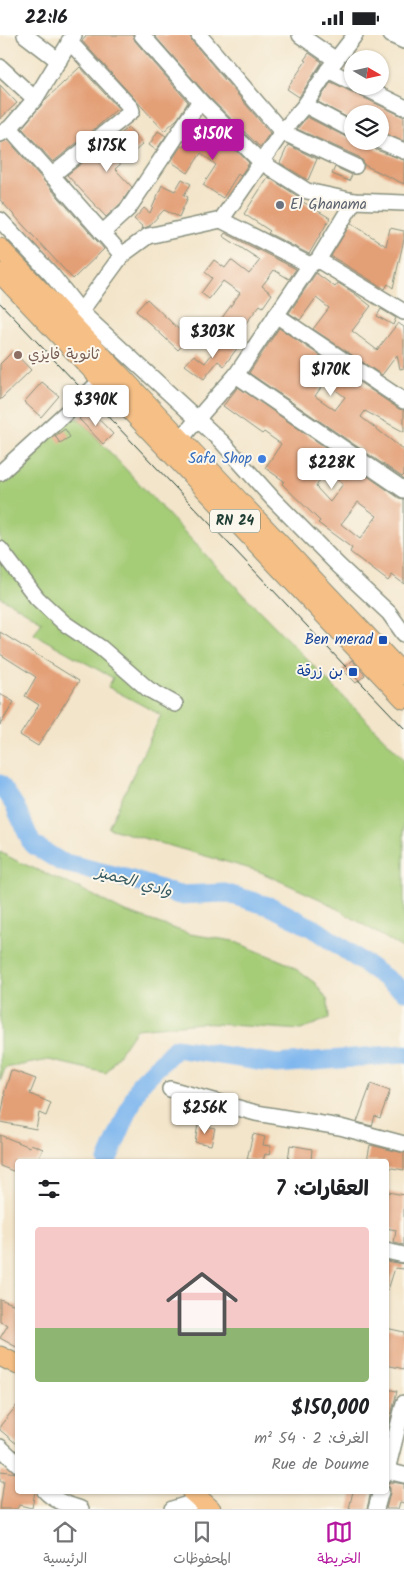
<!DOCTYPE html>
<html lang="ar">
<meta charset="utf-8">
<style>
:root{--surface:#fff;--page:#f2f2f2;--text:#202124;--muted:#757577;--line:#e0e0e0;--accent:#b5179e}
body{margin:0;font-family:Kalam,"Playpen Sans Arabic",sans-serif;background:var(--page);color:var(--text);direction:rtl;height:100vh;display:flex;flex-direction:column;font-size:19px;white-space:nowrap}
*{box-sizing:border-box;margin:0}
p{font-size:16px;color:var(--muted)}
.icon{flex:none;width:28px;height:28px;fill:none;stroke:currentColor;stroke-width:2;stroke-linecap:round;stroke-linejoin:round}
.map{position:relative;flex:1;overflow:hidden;direction:ltr}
.side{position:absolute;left:15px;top:1124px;width:374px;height:335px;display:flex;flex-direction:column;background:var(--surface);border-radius:5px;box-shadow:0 1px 4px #0004;direction:rtl}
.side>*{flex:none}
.needle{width:32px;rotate:99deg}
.controls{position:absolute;left:344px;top:15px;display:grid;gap:10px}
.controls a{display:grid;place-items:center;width:45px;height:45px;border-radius:50%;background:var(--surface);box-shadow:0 1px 4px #0004;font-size:25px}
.price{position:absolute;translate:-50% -42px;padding:0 11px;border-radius:5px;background:#fff;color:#222;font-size:16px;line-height:32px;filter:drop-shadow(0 1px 2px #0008)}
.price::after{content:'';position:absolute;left:50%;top:30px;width:15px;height:11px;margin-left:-8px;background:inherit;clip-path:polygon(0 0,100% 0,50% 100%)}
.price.selected{background:var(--accent);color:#fff}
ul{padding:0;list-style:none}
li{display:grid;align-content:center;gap:10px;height:265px;padding:0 20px}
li+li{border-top:1px solid var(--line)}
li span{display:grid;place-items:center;height:155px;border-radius:5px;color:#555}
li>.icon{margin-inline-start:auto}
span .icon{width:90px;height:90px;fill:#fffc;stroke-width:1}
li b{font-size:21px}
h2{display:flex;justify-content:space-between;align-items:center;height:60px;padding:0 20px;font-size:21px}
.status{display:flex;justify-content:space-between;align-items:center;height:35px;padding:0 25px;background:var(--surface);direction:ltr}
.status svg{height:14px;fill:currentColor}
.tab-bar{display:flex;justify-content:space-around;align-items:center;height:70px;border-top:1px solid var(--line);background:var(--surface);font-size:14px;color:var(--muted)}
.tab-bar a{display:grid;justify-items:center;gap:2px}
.tab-bar .selected{color:var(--accent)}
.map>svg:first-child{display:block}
.green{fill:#a5cc77;stroke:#628456}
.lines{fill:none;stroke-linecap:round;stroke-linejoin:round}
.river{stroke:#7db6ee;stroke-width:19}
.building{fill:#e39f76;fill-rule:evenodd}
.minor-casing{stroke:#89917f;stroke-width:18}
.major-casing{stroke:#89917f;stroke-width:21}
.minor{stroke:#fff;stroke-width:15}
.major{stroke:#f5bf86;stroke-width:19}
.tram{stroke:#1f3d34;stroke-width:1}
.worship-dot{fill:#6b7280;stroke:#fbf7ec;stroke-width:2}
.education-dot{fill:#8d6e63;stroke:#fbf7ec;stroke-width:2}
.shop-dot{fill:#3f7fe0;stroke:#fbf7ec;stroke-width:2}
.transit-dot{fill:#1a4fb4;stroke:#fbf7ec;stroke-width:2}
.labels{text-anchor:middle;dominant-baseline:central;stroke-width:4;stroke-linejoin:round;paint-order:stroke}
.shield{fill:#fbf7ec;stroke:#61756b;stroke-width:1}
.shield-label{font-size:14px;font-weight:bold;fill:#1f3d34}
.worship-label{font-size:15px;fill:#5b616d;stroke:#fbf7ec;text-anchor:start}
.education-label{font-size:15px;fill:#785e54;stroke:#fbf7ec;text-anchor:start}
.shop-label{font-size:15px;fill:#366cbe;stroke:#fbf7ec;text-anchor:end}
.transit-label{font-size:15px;fill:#164399;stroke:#fbf7ec;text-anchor:end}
.water-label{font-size:16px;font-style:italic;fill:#365b62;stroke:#fbf7ec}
</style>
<div class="status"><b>22:16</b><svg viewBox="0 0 49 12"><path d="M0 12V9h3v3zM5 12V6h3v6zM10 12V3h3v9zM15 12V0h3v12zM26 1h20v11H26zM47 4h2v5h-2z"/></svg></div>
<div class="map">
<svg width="404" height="1474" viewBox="0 0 404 1474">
<rect width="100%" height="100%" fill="#fbf7ec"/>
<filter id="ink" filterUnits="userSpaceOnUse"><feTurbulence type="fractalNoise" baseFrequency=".02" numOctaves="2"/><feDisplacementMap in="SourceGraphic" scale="10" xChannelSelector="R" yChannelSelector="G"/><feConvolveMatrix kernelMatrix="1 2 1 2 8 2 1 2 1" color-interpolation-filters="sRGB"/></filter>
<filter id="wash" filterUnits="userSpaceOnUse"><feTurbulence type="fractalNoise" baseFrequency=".0096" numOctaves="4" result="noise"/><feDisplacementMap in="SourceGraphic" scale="20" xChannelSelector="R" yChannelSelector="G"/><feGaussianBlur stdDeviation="1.12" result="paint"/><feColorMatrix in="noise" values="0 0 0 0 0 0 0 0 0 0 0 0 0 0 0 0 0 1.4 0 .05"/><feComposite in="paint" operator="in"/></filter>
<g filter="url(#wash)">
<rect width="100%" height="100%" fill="#f3e5ca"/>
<g class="green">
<path d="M68,382L79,384L218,533L404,724V914L324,866L258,836L108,793L161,680L108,652L113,643L34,599L42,586L0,562V447Z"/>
<path d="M0,817L17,826L81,854L123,876L190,899L233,906L289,929L315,948L328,966L329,983L301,995L201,988L136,994L106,1038L49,1025L5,1033L0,1047Z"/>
</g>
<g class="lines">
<g class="river">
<path d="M0,749L15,771L32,809L61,827L129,844L179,860L225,858L272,872L318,896L404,956"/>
<path d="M107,1126L140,1049L176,1013L277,1029L404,1019"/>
</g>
</g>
<g id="blocks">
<g class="building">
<path d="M87,0H133L135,6L188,67L178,83L164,96L82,6Z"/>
<path d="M154,0H190L192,6L270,98L260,112L207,60Z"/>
<path d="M309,18L322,27L299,62L287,54L306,26L304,25Z"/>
<path d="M80,32L118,73L99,90L53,127L22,93L47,63Z"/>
<path d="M331,47L404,82V106L380,97V79H352V85L318,67Z"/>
<path d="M0,50L17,68L0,84Z"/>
<path d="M307,82L348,103L352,104V106H369L376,115L404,125V149L364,130L363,126L359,122L297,94Z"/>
<path d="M128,92L143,109L115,134L132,152L121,168L106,182L67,140L98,115L100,118Z"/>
<path d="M201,94L212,103L217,97L249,128L240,141L238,139L223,163L203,150L216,130L201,118L188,138L173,128V127L172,125L181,111L183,112L184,110L187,111Z"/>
<path d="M158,96L166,101L156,115L149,110Z"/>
<path d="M8,105L104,214L73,244L0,165V108Z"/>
<path d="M288,110L317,124L308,145L280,128Z"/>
<path d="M335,132L352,140L349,146L332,139Z"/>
<path d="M268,142L299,162L298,164L330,183L309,219L268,198L270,196L244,179Z"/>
<path d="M182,144L191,149L184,160L188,162L179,182L164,175L149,191L142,194L143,192L134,184L144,173L150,178L162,150L175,156Z"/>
<path d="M351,188L386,211L390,193L404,196V204L393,253L388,249L385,254L331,221Z"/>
<path d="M225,198L296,234L289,244L274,235L262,251L272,259L263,272L260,270L246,288L239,283L227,299L216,291L240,258L223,246L209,264L201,258L212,243L205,237L214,225L225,233L231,225L249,239L260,225L223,201Z"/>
<path d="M316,238L335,252L338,248L354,258L371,271L352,296L377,315L398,288L404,292V333L400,334L397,320L382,340L313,294L329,273L316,263L300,285L289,278Z"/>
<path d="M147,264L189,304L178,315L136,276Z"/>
<path d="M381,274L396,283L393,290L377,281Z"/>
<path d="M279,293L399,374L404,375V397L365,376L361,382L404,415V440L402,442L249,338ZM325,347L345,362L335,375L315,361Z"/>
<path d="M225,302L238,312L224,331L218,326L204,344L185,330L194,320L205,328Z"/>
<path d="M13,316L31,335L0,365V329Z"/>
<path d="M42,347L59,361L41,382L24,367Z"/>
<path d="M238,352L399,463L404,464V549L392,540L388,546L350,517L352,513L318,488L320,486L282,449L284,446L265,433L281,409L264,397L262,399L223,371ZM325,435L343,449L330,467L316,452ZM358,467L377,481L360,504L341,489Z"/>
<path d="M89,374L113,399L103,409L79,384Z"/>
<path d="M65,394L70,402L60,408L55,401Z"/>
<path d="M0,597L79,646L38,711L20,700L39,670L25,661L36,642L0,619Z"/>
<path d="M352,625L365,640L356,648L342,634Z"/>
<path d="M0,659L14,667L0,690Z"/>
<path d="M11,1035L36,1044L30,1059L51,1068L46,1081L39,1078L36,1094L0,1087L5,1060L4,1059Z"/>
<path d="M371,1049L390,1056L380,1083L375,1081L372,1091L357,1087Z"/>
<path d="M198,1089L215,1093L211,1110L195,1107Z"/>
<path d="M253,1099L265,1102L263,1110L271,1111L269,1120L265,1119L263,1126L247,1124Z"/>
<path d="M0,1100L30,1112L31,1109L43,1114L38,1125L36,1124L35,1126H18V1138L0,1131Z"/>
<path d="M290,1110L312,1114L311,1126H288Z"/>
<path d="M370,1110L404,1118V1135L386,1132V1126H367Z"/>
<path d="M388,1157L404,1160V1210L394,1208L396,1195L386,1193V1167Z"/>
<path d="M386,1226L404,1229V1234L395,1233L388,1255H386Z"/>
<path d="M0,1264L18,1271V1313L0,1303L8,1290L0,1287Z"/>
<path d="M386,1293L404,1297V1334L386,1330Z"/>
<path d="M386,1354L397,1356L389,1389H386Z"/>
<path d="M18,1369V1410L0,1395V1391Z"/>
<path d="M0,1436L18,1438V1456H35L32,1473L19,1470L17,1474H0L4,1446H0Z"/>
<path d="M391,1447L404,1449V1468L400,1467L398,1474H386L390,1458V1453L387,1449Z"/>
<path d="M353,1456H371L367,1474H349Z"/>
</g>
</g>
</g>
<g filter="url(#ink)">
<use href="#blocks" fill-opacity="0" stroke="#89917f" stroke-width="1"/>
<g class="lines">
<defs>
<g id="minor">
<path d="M25,0L59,26"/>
<path d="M142,0L200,66L261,127L307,156L354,166L404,168"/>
<path d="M199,0L282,97L355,131"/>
<path d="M300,0L336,25"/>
<path d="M391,0L404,6"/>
<path d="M0,32L35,64"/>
<path d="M328,35L352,47"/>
<path d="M361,51L404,72"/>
<path d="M305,70L352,95"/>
<path d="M10,93L122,220"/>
<path d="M0,99L10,93L35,64L74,0"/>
<path d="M380,106L404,116"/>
<path d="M51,141L132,76L131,73L69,6"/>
<path d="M0,185L51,239L81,277L222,407L273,464L338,530L389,578L404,599"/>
<path d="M221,185L310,230"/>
<path d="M102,198L128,174L200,66"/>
<path d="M318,225L404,277"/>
<path d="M276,280L404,366"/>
<path d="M76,283L122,220L148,201L221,185L282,97L305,70L328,35L355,0"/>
<path d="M236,340L404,455"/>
<path d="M181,404L205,375L236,340L310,230L318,225L354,166"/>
<path d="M0,438L102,345"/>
<path d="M0,514L37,563L64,588L101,613L148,654L175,669"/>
<path d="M170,1054L256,1078L340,1092L404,1109"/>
<path d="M386,1216L404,1220"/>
<path d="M0,1412L18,1429"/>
<path d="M387,1436L404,1440"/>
<path d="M386,1439L404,1368"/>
<path d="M45,1456C54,1466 69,1470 81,1474"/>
<path d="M172,1474L201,1465"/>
<path d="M376,1474L381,1456"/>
</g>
<g id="major">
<path d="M0,213L404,640"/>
<path d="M0,238L404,664"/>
<path d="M0,1321L18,1330"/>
<path d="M191,1456L211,1474"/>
</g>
</defs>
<use href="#minor" class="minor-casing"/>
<use href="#major" class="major-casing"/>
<use href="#minor" class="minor"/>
<use href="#major" class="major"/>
<path class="tram" d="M0,268L404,693"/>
</g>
</g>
<circle class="worship-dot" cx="280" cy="170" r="5"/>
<circle class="education-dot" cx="18" cy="320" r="5"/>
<circle class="shop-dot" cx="262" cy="424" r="5"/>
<g class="transit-dot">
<rect x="378" y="600" width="10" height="10" rx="2.5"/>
<rect x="348" y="632" width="10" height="10" rx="2.5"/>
</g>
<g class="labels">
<rect class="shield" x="210" y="474.5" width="50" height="23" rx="4"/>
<g class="shield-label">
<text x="235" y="486">RN 24</text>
</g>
<g class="worship-label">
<text x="290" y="170">El Ghanama</text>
</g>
<g class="education-label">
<text x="28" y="320">ثانوية فايزي</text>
</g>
<g class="shop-label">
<text x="252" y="424">Safa Shop</text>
</g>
<g class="transit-label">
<text x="373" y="605">Ben merad</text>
<text x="343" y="637">بن زرقة</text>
</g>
<g class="water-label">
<text transform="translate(134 847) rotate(15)">وادي الحميز</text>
</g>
</g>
</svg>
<div class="controls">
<a><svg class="needle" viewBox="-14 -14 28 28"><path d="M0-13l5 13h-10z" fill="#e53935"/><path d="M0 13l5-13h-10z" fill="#757577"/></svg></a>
<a><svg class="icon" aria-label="layers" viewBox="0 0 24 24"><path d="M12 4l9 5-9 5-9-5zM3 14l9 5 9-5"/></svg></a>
</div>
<b class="price selected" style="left:213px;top:126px">$150K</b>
<b class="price" style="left:107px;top:138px">$175K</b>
<b class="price" style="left:213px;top:324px">$303K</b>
<b class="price" style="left:331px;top:362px">$170K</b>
<b class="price" style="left:96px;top:392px">$390K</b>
<b class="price" style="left:332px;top:455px">$228K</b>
<b class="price" style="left:205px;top:1100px">$256K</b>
<section class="side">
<h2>العقارات: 7<svg class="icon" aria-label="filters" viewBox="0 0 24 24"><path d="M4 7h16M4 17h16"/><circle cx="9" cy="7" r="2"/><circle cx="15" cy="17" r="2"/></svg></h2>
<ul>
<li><span style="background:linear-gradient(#f6c9c9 65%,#8fb573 0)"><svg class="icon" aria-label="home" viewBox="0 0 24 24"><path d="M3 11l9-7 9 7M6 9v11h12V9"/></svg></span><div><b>$150,000</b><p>الغرف: 2 · 54 m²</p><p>Rue de Doume</p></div></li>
</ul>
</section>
</div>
<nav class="tab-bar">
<a class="selected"><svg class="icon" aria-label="map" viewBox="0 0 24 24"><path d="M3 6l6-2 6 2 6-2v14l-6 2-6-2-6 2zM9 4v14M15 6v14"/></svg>الخريطة</a>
<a><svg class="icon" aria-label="saved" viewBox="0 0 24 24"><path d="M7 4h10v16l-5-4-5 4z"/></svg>المحفوظات</a>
<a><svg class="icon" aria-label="home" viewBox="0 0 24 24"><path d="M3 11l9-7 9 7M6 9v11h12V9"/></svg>الرئيسية</a>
</nav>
